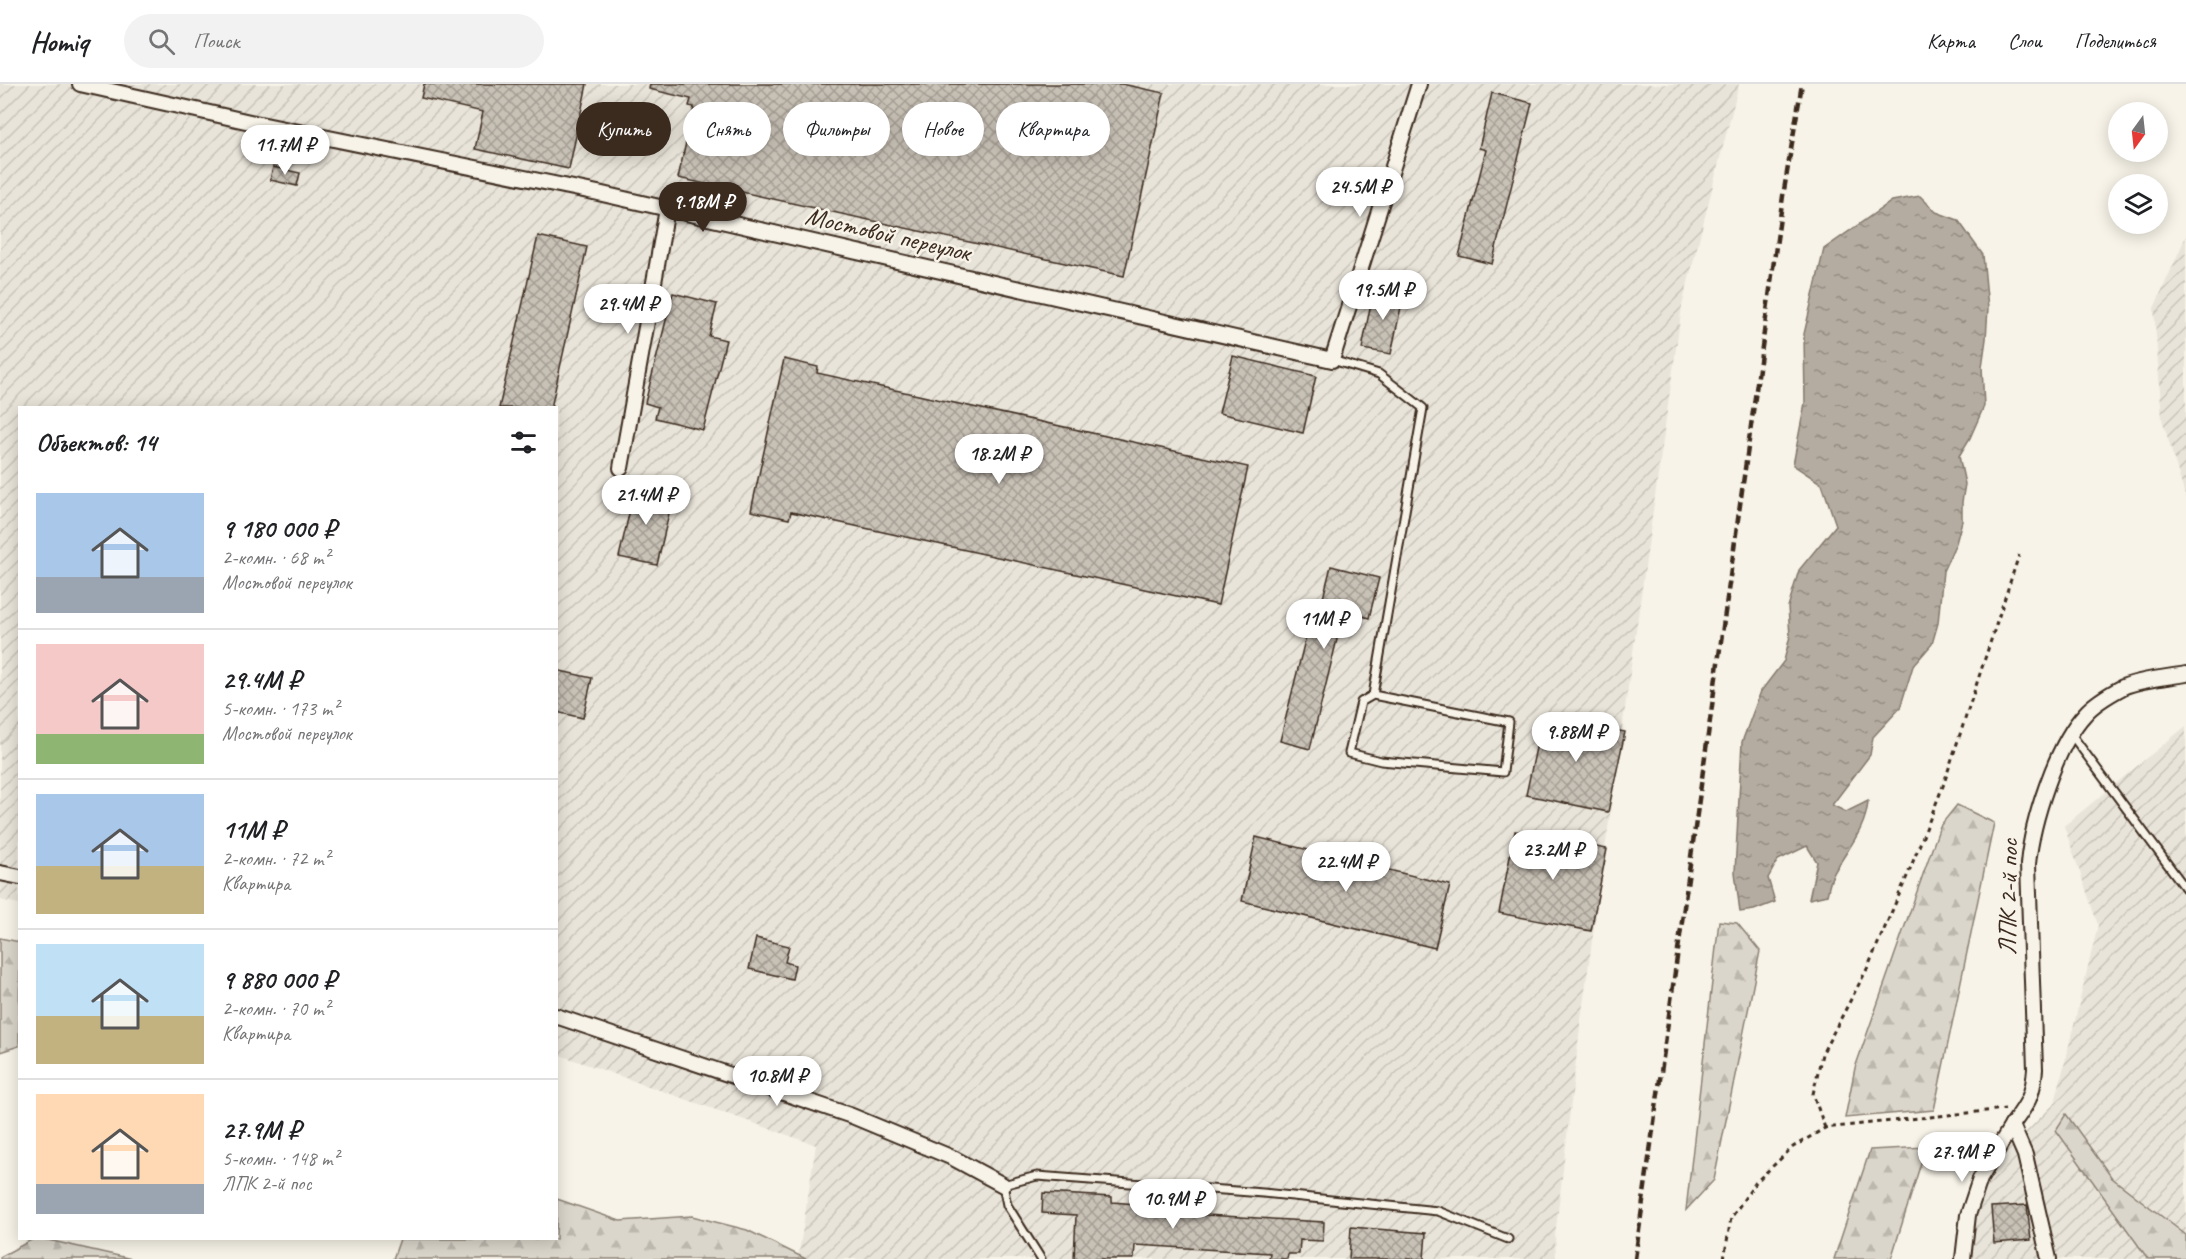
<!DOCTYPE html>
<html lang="ru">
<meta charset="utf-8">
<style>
:root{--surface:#fff;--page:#f2f2f2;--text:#202124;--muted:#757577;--line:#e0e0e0;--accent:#3b2a1e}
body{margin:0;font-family:Caveat,sans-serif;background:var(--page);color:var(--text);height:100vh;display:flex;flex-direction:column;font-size:22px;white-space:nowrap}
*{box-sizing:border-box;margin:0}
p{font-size:20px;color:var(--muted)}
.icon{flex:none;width:33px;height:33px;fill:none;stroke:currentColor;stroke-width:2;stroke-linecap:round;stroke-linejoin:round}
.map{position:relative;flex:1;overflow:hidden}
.details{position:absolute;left:18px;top:322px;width:540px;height:834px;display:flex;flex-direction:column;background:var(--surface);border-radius:0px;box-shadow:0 3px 15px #0003}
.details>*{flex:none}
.hud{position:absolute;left:576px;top:18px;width:570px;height:54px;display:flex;gap:12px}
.needle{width:39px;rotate:195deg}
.fabs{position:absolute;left:2108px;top:18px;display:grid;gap:12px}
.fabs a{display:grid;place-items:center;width:60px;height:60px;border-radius:50%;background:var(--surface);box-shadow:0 3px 15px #0003;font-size:30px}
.price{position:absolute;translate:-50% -51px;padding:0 14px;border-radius:21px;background:#fff;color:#222;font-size:20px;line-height:39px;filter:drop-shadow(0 2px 3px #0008)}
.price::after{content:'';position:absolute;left:50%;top:36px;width:18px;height:14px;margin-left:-9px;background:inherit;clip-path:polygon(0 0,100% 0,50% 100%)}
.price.selected{background:var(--accent);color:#fff}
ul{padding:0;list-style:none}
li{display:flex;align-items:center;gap:18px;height:150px;padding:0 18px}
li+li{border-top:2px solid var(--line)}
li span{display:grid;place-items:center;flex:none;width:168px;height:120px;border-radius:0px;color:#555}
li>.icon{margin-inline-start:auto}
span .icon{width:72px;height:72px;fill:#fffc;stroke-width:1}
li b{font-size:26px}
h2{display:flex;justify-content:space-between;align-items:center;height:72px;padding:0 18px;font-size:26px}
.tag{padding:0 21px;border-radius:27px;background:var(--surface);box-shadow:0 3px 15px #0003;font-size:21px;line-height:54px}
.tag.selected{background:var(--accent);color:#fff}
header{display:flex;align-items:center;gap:36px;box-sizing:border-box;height:84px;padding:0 30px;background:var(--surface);border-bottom:2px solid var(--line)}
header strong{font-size:28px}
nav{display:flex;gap:33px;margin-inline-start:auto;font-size:21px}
.search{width:420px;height:54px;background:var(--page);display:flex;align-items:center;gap:15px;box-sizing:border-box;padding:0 21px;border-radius:33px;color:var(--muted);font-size:22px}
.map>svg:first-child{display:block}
.industrial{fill:url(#industrial-furrows)}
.forest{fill:url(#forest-firs);stroke:#8b8074;stroke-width:1.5}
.water{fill:url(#water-ripples);stroke:#84786c;stroke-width:1.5}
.building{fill:url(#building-cross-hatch);stroke:#3b2a1e;stroke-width:1.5}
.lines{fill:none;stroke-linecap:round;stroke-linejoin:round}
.service-casing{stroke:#3b2a1e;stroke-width:11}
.minor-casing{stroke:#3b2a1e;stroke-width:18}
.path{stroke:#3b2a1e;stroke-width:3;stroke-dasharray:4.5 4.5;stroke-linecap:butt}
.service{stroke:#f7f3e8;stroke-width:7}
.minor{stroke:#f7f3e8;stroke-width:14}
.rail{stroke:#3b2a1e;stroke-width:4.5;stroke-dasharray:9 4.5;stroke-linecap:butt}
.labels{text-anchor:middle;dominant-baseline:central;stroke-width:5;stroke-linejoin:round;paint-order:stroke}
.street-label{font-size:26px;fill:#3b2a1e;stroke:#f7f3e8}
</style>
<header>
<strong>Homiq</strong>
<div class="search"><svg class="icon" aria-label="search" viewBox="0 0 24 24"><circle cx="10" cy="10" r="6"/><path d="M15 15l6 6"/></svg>Поиск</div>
<nav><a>Карта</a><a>Слои</a><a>Поделиться</a></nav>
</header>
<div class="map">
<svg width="2186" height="1175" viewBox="0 0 2186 1175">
<defs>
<pattern id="industrial-furrows" width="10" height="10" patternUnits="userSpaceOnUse" patternTransform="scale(1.5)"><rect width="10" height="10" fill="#e9e4d9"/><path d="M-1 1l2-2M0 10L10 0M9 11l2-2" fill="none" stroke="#c9c4ba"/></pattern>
<pattern id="forest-firs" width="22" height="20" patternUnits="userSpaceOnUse" patternTransform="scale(1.5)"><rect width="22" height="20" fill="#dbd6cb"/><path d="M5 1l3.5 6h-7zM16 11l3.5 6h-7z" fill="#bdb8ae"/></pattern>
<pattern id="water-ripples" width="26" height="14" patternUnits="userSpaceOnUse" patternTransform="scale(1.5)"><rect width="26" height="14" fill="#b4aca0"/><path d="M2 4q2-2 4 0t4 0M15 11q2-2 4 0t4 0" fill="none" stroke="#948c82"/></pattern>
<pattern id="building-cross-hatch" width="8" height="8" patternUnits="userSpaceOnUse" patternTransform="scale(1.5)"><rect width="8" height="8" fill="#c8c1b6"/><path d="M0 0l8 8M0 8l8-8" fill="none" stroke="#a49d93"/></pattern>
</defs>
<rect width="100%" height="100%" fill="#f7f3e8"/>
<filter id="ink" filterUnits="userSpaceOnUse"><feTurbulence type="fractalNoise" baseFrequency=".0167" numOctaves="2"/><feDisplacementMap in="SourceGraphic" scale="12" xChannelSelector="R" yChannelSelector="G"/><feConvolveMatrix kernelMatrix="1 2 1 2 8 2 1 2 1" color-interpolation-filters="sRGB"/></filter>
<g filter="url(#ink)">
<g class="industrial">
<path d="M0,0H1739L1682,222L1581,935L1555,1152L1556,1175H798L816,1061L557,970L556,324H20L19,820L0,816Z"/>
<path d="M2186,152V415L2162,335L2154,224Z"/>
<path d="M2186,642V1175H1958L1973,1101L2055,1019L2098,841L2064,742Z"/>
</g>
<g class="forest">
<path d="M1957,721L1994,739L1934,1026L1845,1034L1855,984L1940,742Z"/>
<path d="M1719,837L1737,839L1760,867L1714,1096L1686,1126Z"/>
<path d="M0,854L20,858L19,962L0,968Z"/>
<path d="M2066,1030L2112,1094L2186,1151V1175H2148L2056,1046Z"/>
<path d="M1926,1063L1891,1175H1834L1870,1066Z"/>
<path d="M557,1115L620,1137L692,1132L747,1146L806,1175H393L400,1155H556Z"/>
<path d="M33,1155H44L132,1175H0V1173Z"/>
</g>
<path class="water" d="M1920,112L1936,128L1958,136L1983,171L1988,224L1986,255L1982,283L1984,322L1970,354L1959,372L1965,400L1962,418V437L1956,459L1943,487L1938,539L1932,560L1913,582L1900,624L1873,653L1870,671L1832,721L1846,728L1868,717C1866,746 1847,765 1834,789C1830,795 1829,804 1827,811L1809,815L1817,778L1807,762L1778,776L1768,794L1775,818L1754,826L1740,828L1735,788L1742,658L1761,607L1784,577L1790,552L1788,523L1799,486L1836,441L1822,400L1793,381L1805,319L1804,250L1824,165L1892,117Z"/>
<g class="building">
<path d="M424,0H587L569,85L475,65L483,28L421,14Z"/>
<path d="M650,0H1122L1164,9L1124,192L678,94L694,23L689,22L691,15L649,5Z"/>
<path d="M1492,9L1532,19L1492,180L1459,172L1486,66L1479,64Z"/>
<path d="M273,83L300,89L297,102L270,96Z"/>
<path d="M538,152L587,163L551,324H499Z"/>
<path d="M1374,203L1404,209L1391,270L1362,265Z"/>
<path d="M673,209L717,220L709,252L726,256L703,346L655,334L658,323L645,319Z"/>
<path d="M1233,272L1316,292L1303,349L1219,329Z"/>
<path d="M784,275L818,283L817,289L1248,383L1218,521L791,428L789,435L751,427Z"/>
<path d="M635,404L673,412L657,481L619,473Z"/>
<path d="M1331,482L1379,494L1369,534L1344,527L1310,665L1280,657L1310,536L1317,538Z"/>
<path d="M556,586L592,594L583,634L556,628Z"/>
<path d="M1543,631L1625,648L1608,728L1526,711Z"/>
<path d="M1515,747L1607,765L1591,847L1499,829Z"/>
<path d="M1256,753L1450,801L1435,864L1242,817Z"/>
<path d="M756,854L789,862L785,878L795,881L792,895L749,885Z"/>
<path d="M1043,1109L1112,1113V1118L1137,1120V1127L1324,1138L1323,1157L1300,1156L1299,1170H1288L1287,1175H1269L1270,1169L1135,1161L1134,1175H1074L1076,1131L1042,1129Z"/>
<path d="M2027,1121L2031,1156L1994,1159L1991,1123Z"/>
<path d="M1351,1143L1426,1149L1424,1175H1349Z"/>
</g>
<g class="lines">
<defs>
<g id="service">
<path d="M1332,276L1379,290L1423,324L1373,611L1361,618L1349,669L1381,677L1503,688L1509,638L1373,611"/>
<path d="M2071,650L2186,805"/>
<path d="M1041,1175L1007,1121L1003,1101L1037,1092L1263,1109L1438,1127L1508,1155"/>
</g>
<g id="minor">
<path d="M80,0L250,38L598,109L1332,276L1419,0"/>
<path d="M621,384L667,125"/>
<path d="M0,789L20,793"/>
<path d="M556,932L852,1032L953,1074L1003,1101"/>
<path d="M1963,1175L1968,1131L1980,1095L2012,1041"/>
<path d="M2049,1175L2025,1071L2012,1041C2028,1019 2033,1012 2035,985L2028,780C2032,738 2056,661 2085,630C2094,619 2110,610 2123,603C2137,596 2169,593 2186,590"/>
</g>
</defs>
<use href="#service" class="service-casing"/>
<use href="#minor" class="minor-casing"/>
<g class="path">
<path d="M1825,1044L1813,1010L1822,970L1867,885L1908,790L1943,702L2019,471"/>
<path d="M1724,1175L1731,1134L1756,1098L1793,1063L1825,1044L2005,1025"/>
</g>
<use href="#service" class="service"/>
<use href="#minor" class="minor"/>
<path class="rail" d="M1635,1175L1783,112L1802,0"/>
</g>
</g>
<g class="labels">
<g class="street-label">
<text transform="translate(888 150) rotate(13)">Мостовой переулок</text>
<text transform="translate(2008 813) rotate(-89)">ЛПК 2-й пос</text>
</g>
</g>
</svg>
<div class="fabs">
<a><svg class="needle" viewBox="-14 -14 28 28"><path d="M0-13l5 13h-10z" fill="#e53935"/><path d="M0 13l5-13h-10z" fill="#757577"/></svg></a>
<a><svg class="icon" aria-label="layers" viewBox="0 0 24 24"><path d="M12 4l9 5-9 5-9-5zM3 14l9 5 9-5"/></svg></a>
</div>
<b class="price" style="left:285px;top:92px">11.7M ₽</b>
<b class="price" style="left:1360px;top:134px">24.5M ₽</b>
<b class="price selected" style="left:703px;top:149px">9.18M ₽</b>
<b class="price" style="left:1383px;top:237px">19.5M ₽</b>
<b class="price" style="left:628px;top:251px">29.4M ₽</b>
<b class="price" style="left:999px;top:401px">18.2M ₽</b>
<b class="price" style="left:646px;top:442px">21.4M ₽</b>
<b class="price" style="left:1324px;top:566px">11M ₽</b>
<b class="price" style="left:1576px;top:679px">9.88M ₽</b>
<b class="price" style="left:1553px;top:797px">23.2M ₽</b>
<b class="price" style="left:1346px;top:809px">22.4M ₽</b>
<b class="price" style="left:777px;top:1023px">10.8M ₽</b>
<b class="price" style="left:1962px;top:1099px">27.9M ₽</b>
<b class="price" style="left:1173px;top:1146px">10.9M ₽</b>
<div class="hud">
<a class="tag selected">Купить</a>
<a class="tag">Снять</a>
<a class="tag">Фильтры</a>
<a class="tag">Новое</a>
<a class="tag">Квартира</a>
</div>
<section class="details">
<h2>Объектов: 14<svg class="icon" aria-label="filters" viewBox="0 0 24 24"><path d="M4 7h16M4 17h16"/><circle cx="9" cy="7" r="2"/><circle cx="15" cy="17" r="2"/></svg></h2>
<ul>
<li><span style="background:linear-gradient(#a9c7e8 70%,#9aa5b1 0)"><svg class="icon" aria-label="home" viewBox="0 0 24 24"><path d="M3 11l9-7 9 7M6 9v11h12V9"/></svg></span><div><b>9 180 000 ₽</b><p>2-комн. · 68 m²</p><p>Мостовой переулок</p></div></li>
<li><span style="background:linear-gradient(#f6c9c9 75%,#8fb573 0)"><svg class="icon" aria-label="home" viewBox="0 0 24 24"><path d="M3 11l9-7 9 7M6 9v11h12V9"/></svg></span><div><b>29.4M ₽</b><p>5-комн. · 173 m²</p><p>Мостовой переулок</p></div></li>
<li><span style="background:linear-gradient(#a9c7e8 60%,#c2b280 0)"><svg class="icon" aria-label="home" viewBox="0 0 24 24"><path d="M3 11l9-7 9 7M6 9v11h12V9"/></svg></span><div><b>11M ₽</b><p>2-комн. · 72 m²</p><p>Квартира</p></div></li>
<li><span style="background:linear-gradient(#bfe0f5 60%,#c2b280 0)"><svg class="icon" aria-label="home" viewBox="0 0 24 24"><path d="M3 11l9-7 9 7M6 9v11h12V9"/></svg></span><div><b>9 880 000 ₽</b><p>2-комн. · 70 m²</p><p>Квартира</p></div></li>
<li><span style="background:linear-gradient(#ffd9b3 75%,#9aa5b1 0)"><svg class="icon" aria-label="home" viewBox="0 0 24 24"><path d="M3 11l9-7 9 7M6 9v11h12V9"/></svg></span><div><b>27.9M ₽</b><p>5-комн. · 148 m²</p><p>ЛПК 2-й пос</p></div></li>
</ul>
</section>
</div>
